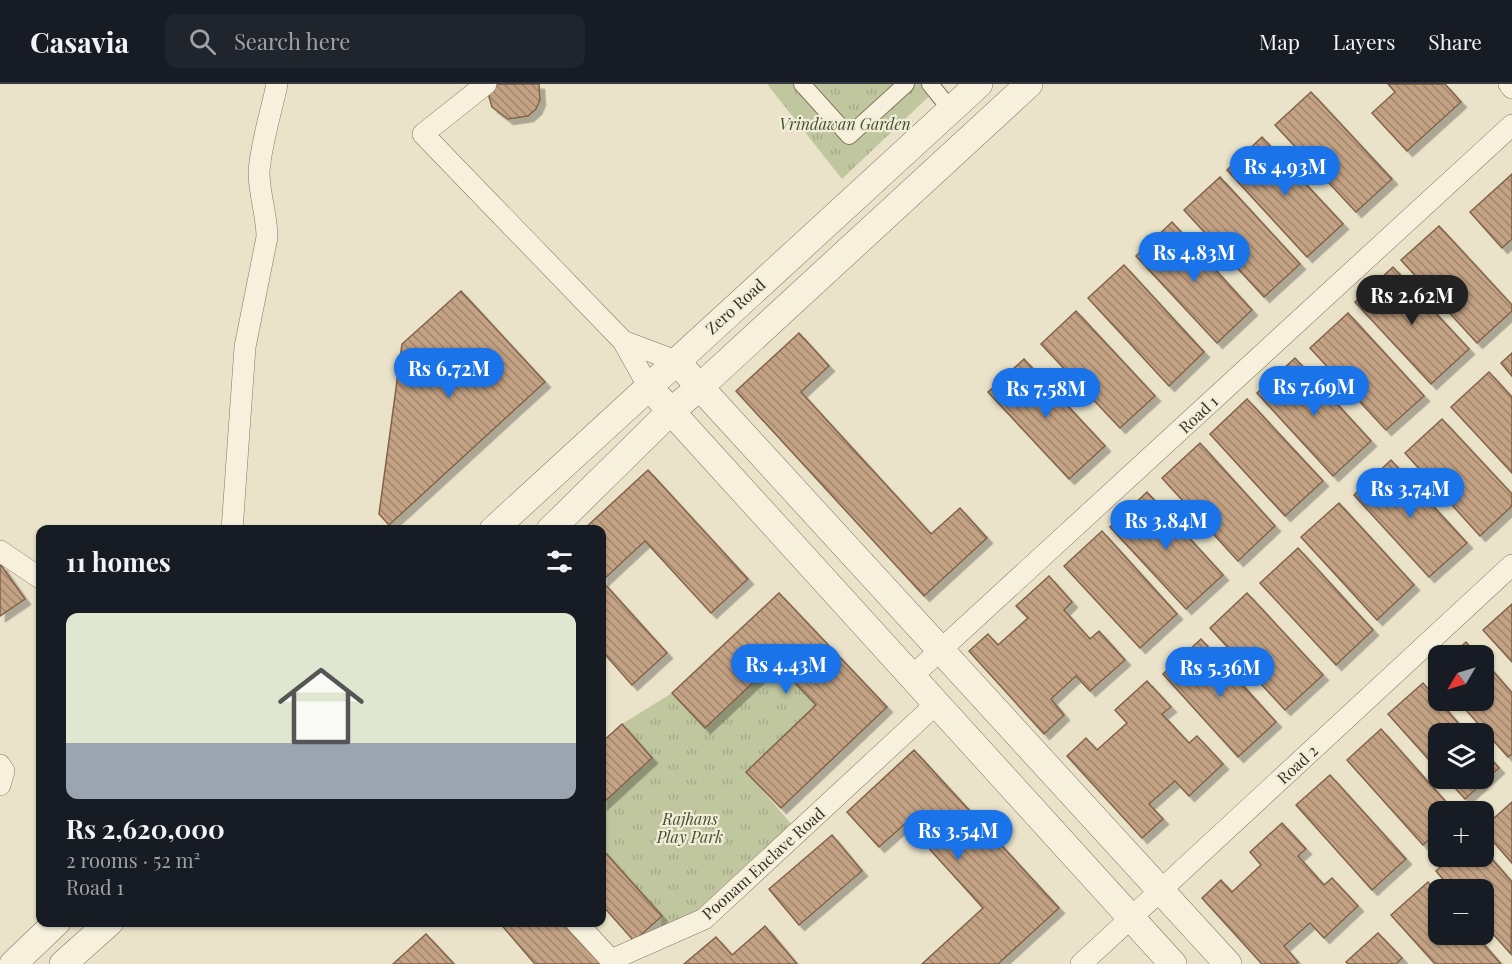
<!DOCTYPE html>
<meta charset="utf-8">
<style>
:root{--surface:#171b24;--page:#20242c;--text:#f1f3f6;--muted:#9ea1a6;--line:#363941;--accent:#1a73e8}
body{margin:0;font-family:"Playfair Display",serif;background:var(--page);color:var(--text);height:100vh;display:flex;flex-direction:column;font-size:22px;white-space:nowrap}
*{box-sizing:border-box;margin:0}
p{font-size:20px;color:var(--muted)}
.icon{flex:none;width:33px;height:33px;fill:none;stroke:currentColor;stroke-width:2;stroke-linecap:round;stroke-linejoin:round}
.map{position:relative;flex:1;overflow:hidden}
.side{position:absolute;left:36px;top:441px;width:570px;height:402px;display:flex;flex-direction:column;background:var(--surface);border-radius:12px;box-shadow:0 2px 4px #0004}
.side>*{flex:none}
.needle{width:39px;rotate:232deg}
.tools{position:absolute;left:1428px;top:561px;display:grid;gap:12px}
.tools a{display:grid;place-items:center;width:66px;height:66px;border-radius:12px;background:var(--surface);box-shadow:0 2px 4px #0004;font-size:30px}
.price{position:absolute;translate:-50% -51px;padding:0 14px;border-radius:21px;background:var(--accent);color:#fff;font-size:20px;line-height:39px;filter:drop-shadow(0 2px 3px #0008)}
.price::after{content:'';position:absolute;left:50%;top:36px;width:18px;height:14px;margin-left:-9px;background:inherit;clip-path:polygon(0 0,100% 0,50% 100%)}
.price.on{background:#222;color:#fff}
ul{padding:0;list-style:none}
li{display:grid;align-content:center;gap:12px;height:318px;padding:0 30px}
li span{display:grid;place-items:center;height:186px;border-radius:12px;color:#555}
li>.icon{margin-inline-start:auto}
span .icon{width:108px;height:108px;fill:#fffc;stroke-width:1}
li b{font-size:26px}
h2{display:flex;justify-content:space-between;align-items:center;height:72px;padding:0 30px;font-size:26px}
header{display:flex;align-items:center;gap:36px;box-sizing:border-box;height:84px;padding:0 30px;background:var(--surface);border-bottom:2px solid var(--line)}
header strong{font-size:28px}
nav{display:flex;gap:33px;margin-inline-start:auto;font-size:21px}
.search{width:420px;height:54px;background:var(--page);display:flex;align-items:center;gap:15px;box-sizing:border-box;padding:0 21px;border-radius:12px;color:var(--muted);font-size:22px}
.map>svg:first-child{display:block}
.park{fill:url(#park-tufts)}
.building{fill:url(#building-back-hatch);stroke:#816349;stroke-width:1.5;filter:url(#shadow)}
.lines{fill:none;stroke-linecap:round;stroke-linejoin:round}
.pedestrian-casing{stroke:#857660;stroke-width:18}
.minor-casing{stroke:#857660;stroke-width:22}
.tertiary-casing{stroke:#857660;stroke-width:28}
.pedestrian{stroke:#f6f0dd;stroke-width:16}
.minor{stroke:#f6f0dd;stroke-width:21}
.tertiary{stroke:#f6f0dd;stroke-width:27}
.labels{text-anchor:middle;dominant-baseline:central;stroke-width:4.5;stroke-linejoin:round;paint-order:stroke}
.park-label{font-size:16px;font-style:italic;fill:#45512b;stroke:#f2edd9}
.street-label{font-size:16px;fill:#372e22;stroke:#f2edd9}
</style>
<header>
<strong>Casavia</strong>
<div class="search"><svg class="icon" aria-label="search" viewBox="0 0 24 24"><circle cx="10" cy="10" r="6"/><path d="M15 15l6 6"/></svg>Search here</div>
<nav><a>Map</a><a>Layers</a><a>Share</a></nav>
</header>
<div class="map">
<svg width="1512" height="880" viewBox="0 0 1512 880">
<defs>
<pattern id="park-tufts" width="24" height="20" patternUnits="userSpaceOnUse" patternTransform="scale(1.5)"><rect width="24" height="20" fill="#c0c79f"/><path d="M3 7l-1-3M5 7V3M7 7l1-3M15 17l-1-3M17 17v-4M19 17l1-3" fill="none" stroke="#a6ab89"/></pattern>
<pattern id="building-back-hatch" width="6" height="6" patternUnits="userSpaceOnUse" patternTransform="scale(1.5)"><rect width="6" height="6" fill="#c4a384"/><path d="M-1 5l2 2M0 0l6 6M5-1l2 2" fill="none" stroke="#a0856c"/></pattern>
<filter id="shadow"><feDropShadow dx="5.5" dy="5.5" stdDeviation="0" flood-color="#0004"/></filter>
</defs>
<rect width="100%" height="100%" fill="#eae3ca"/>
<g class="park">
<path d="M767,0H942L842,95Z"/>
<path d="M775,578L816,621L746,687L798,748L704,835L660,856L662,831L602,765V720L652,674L622,640L672,609L705,644Z"/>
</g>
<g class="building">
<path d="M491,0H539L540,16L536,25L528,32L508,35L492,23L489,13Z"/>
<path d="M1388,0H1445L1461,18L1407,67L1372,29L1395,8Z"/>
<path d="M1311,8L1392,95L1356,128L1275,41Z"/>
<path d="M1262,53L1343,140L1307,173L1227,86Z"/>
<path d="M1512,90V155L1502,164L1470,128Z"/>
<path d="M1220,93L1300,180L1264,213L1184,126Z"/>
<path d="M1172,138L1252,226L1217,259L1136,172Z"/>
<path d="M1439,142L1512,221V227L1477,259L1401,176Z"/>
<path d="M1124,181L1204,268L1169,302L1088,214Z"/>
<path d="M1393,183L1469,265L1431,300L1355,218Z"/>
<path d="M461,207L545,298L389,441L379,430L402,260Z"/>
<path d="M1076,227L1155,312L1120,344L1041,260Z"/>
<path d="M1348,229L1424,312L1386,346L1310,264Z"/>
<path d="M799,249L829,282L801,308L931,450L960,424L987,454L924,512L736,307Z"/>
<path d="M1512,269V292L1501,279Z"/>
<path d="M1295,274L1371,357L1333,392L1257,309Z"/>
<path d="M1024,275L1105,362L1069,395L988,308Z"/>
<path d="M1489,288L1512,313V389L1451,323Z"/>
<path d="M1247,315L1323,397L1285,432L1210,350Z"/>
<path d="M1442,335L1512,410V422L1480,452L1405,369Z"/>
<path d="M1200,359L1275,442L1238,477L1162,394Z"/>
<path d="M1391,376L1467,459L1429,493L1354,411Z"/>
<path d="M648,386L748,495L711,529L645,457L602,497L667,569L632,601L602,567V446H583Z"/>
<path d="M1147,408L1223,491L1186,525L1110,443Z"/>
<path d="M1339,419L1414,501L1377,536L1301,453Z"/>
<path d="M1102,447L1177,530L1140,564L1064,482Z"/>
<path d="M1298,464L1373,546L1336,581L1260,499Z"/>
<path d="M1,481L25,515L0,532V482Z"/>
<path d="M1049,492L1072,518L1064,526L1090,555L1099,547L1125,576L1090,607L1076,592L1051,615L1064,631L1044,650L969,567L988,550L998,561L1028,534L1016,522Z"/>
<path d="M779,509L887,623L781,724L746,688L816,621L775,578L705,644L672,609Z"/>
<path d="M1247,509L1323,591L1285,626L1210,544Z"/>
<path d="M1512,520V578L1483,546Z"/>
<path d="M1201,555L1276,638L1238,673L1163,590Z"/>
<path d="M1466,558L1478,572H1451Z"/>
<path d="M1484,577L1512,609V670L1508,673L1457,616H1484Z"/>
<path d="M1147,597L1171,623L1162,630L1189,659L1197,652L1223,680L1189,712L1175,697L1149,720L1163,735L1142,754L1067,672L1086,654L1097,666L1127,639L1115,626Z"/>
<path d="M1423,599L1468,650H1438V686L1388,630Z"/>
<path d="M622,640L652,674L602,720V658Z"/>
<path d="M1381,645L1455,728H1438V747L1423,761L1347,676Z"/>
<path d="M914,666L1059,824L998,880H922L983,824L906,739L879,763L847,728Z"/>
<path d="M1484,667L1499,684L1465,715L1446,694H1484Z"/>
<path d="M1330,691L1406,775L1372,806L1296,721Z"/>
<path d="M1512,718V779L1484,747V743Z"/>
<path d="M1282,739L1306,765L1298,772L1324,801L1332,794L1358,822L1324,854L1310,839L1284,862L1298,878L1295,880H1262L1202,814L1221,796L1232,808L1261,781L1250,768Z"/>
<path d="M832,751L862,787L799,841L769,805Z"/>
<path d="M602,765L662,832L634,857L602,821Z"/>
<path d="M1484,766L1512,798L1511,870L1484,840V806H1452L1436,787L1452,772H1484Z"/>
<path d="M1428,798L1438,810V850H1475L1501,880H1435L1391,831Z"/>
<path d="M499,838H563L601,880H535Z"/>
<path d="M765,842L797,880H684L716,853L732,871Z"/>
<path d="M1378,849L1402,874L1396,880H1348L1346,878Z"/>
<path d="M426,850L454,880H393Z"/>
</g>
<g class="lines">
<defs>
<g id="pedestrian">
<path d="M802,0L849,52L906,0"/>
<path d="M930,0L951,26"/>
</g>
<g id="minor">
<path d="M486,0L423,50L623,257L648,302"/>
<path d="M1509,0L1512,4"/>
<path d="M623,257L676,277"/>
<path d="M232,446L245,263L267,153C267,131 259,110 259,88C261,59 271,29 277,0"/>
<path d="M0,467L40,494"/>
<path d="M910,594L1512,41"/>
<path d="M0,681L4,687L0,701"/>
<path d="M576,838L611,876L704,835L935,621"/>
<path d="M1081,880L1512,481"/>
</g>
<g id="tertiary">
<path d="M676,277L1228,880"/>
<path d="M648,302L1173,880"/>
<path d="M493,446L979,0"/>
<path d="M550,446L669,329L700,303L1029,0"/>
<path d="M13,880L57,838"/>
<path d="M63,880L110,838"/>
</g>
</defs>
<use href="#pedestrian" class="pedestrian-casing"/>
<use href="#minor" class="minor-casing"/>
<use href="#tertiary" class="tertiary-casing"/>
<use href="#pedestrian" class="pedestrian"/>
<use href="#minor" class="minor"/>
<use href="#tertiary" class="tertiary"/>
</g>
<g class="labels">
<g class="park-label">
<text x="845" y="39">Vrindawan Garden</text>
<text x="690" y="734">Rajhans<tspan x="690" dy="18">Play Park</tspan></text>
</g>
<g class="street-label">
<text transform="translate(735 222) rotate(-42)">Zero Road</text>
<text transform="translate(1198 330) rotate(-43)">Road 1</text>
<text transform="translate(1297 680) rotate(-43)">Road 2</text>
<text transform="translate(763 779) rotate(-42)">Poonam Enclave Road</text>
</g>
</g>
</svg>
<div class="tools">
<a><svg class="needle" viewBox="-14 -14 28 28"><path d="M0-13l5 13h-10z" fill="#e53935"/><path d="M0 13l5-13h-10z" fill="#9ea1a6"/></svg></a>
<a><svg class="icon" aria-label="layers" viewBox="0 0 24 24"><path d="M12 4l9 5-9 5-9-5zM3 14l9 5 9-5"/></svg></a>
<a>+</a>
<a>−</a>
</div>
<b class="price" style="left:1285px;top:113px">Rs 4.93M</b>
<b class="price" style="left:1194px;top:199px">Rs 4.83M</b>
<b class="price on" style="left:1412px;top:242px">Rs 2.62M</b>
<b class="price" style="left:449px;top:315px">Rs 6.72M</b>
<b class="price" style="left:1314px;top:333px">Rs 7.69M</b>
<b class="price" style="left:1046px;top:335px">Rs 7.58M</b>
<b class="price" style="left:1410px;top:435px">Rs 3.74M</b>
<b class="price" style="left:1166px;top:467px">Rs 3.84M</b>
<b class="price" style="left:786px;top:611px">Rs 4.43M</b>
<b class="price" style="left:1220px;top:614px">Rs 5.36M</b>
<b class="price" style="left:958px;top:777px">Rs 3.54M</b>
<section class="side">
<h2>11 homes<svg class="icon" aria-label="filters" viewBox="0 0 24 24"><path d="M4 7h16M4 17h16"/><circle cx="9" cy="7" r="2"/><circle cx="15" cy="17" r="2"/></svg></h2>
<ul>
<li><span style="background:linear-gradient(#dfe7d0 70%,#9aa5b1 0)"><svg class="icon" aria-label="home" viewBox="0 0 24 24"><path d="M3 11l9-7 9 7M6 9v11h12V9"/></svg></span><div><b>Rs 2,620,000</b><p>2 rooms · 52 m²</p><p>Road 1</p></div></li>
</ul>
</section>
</div>
